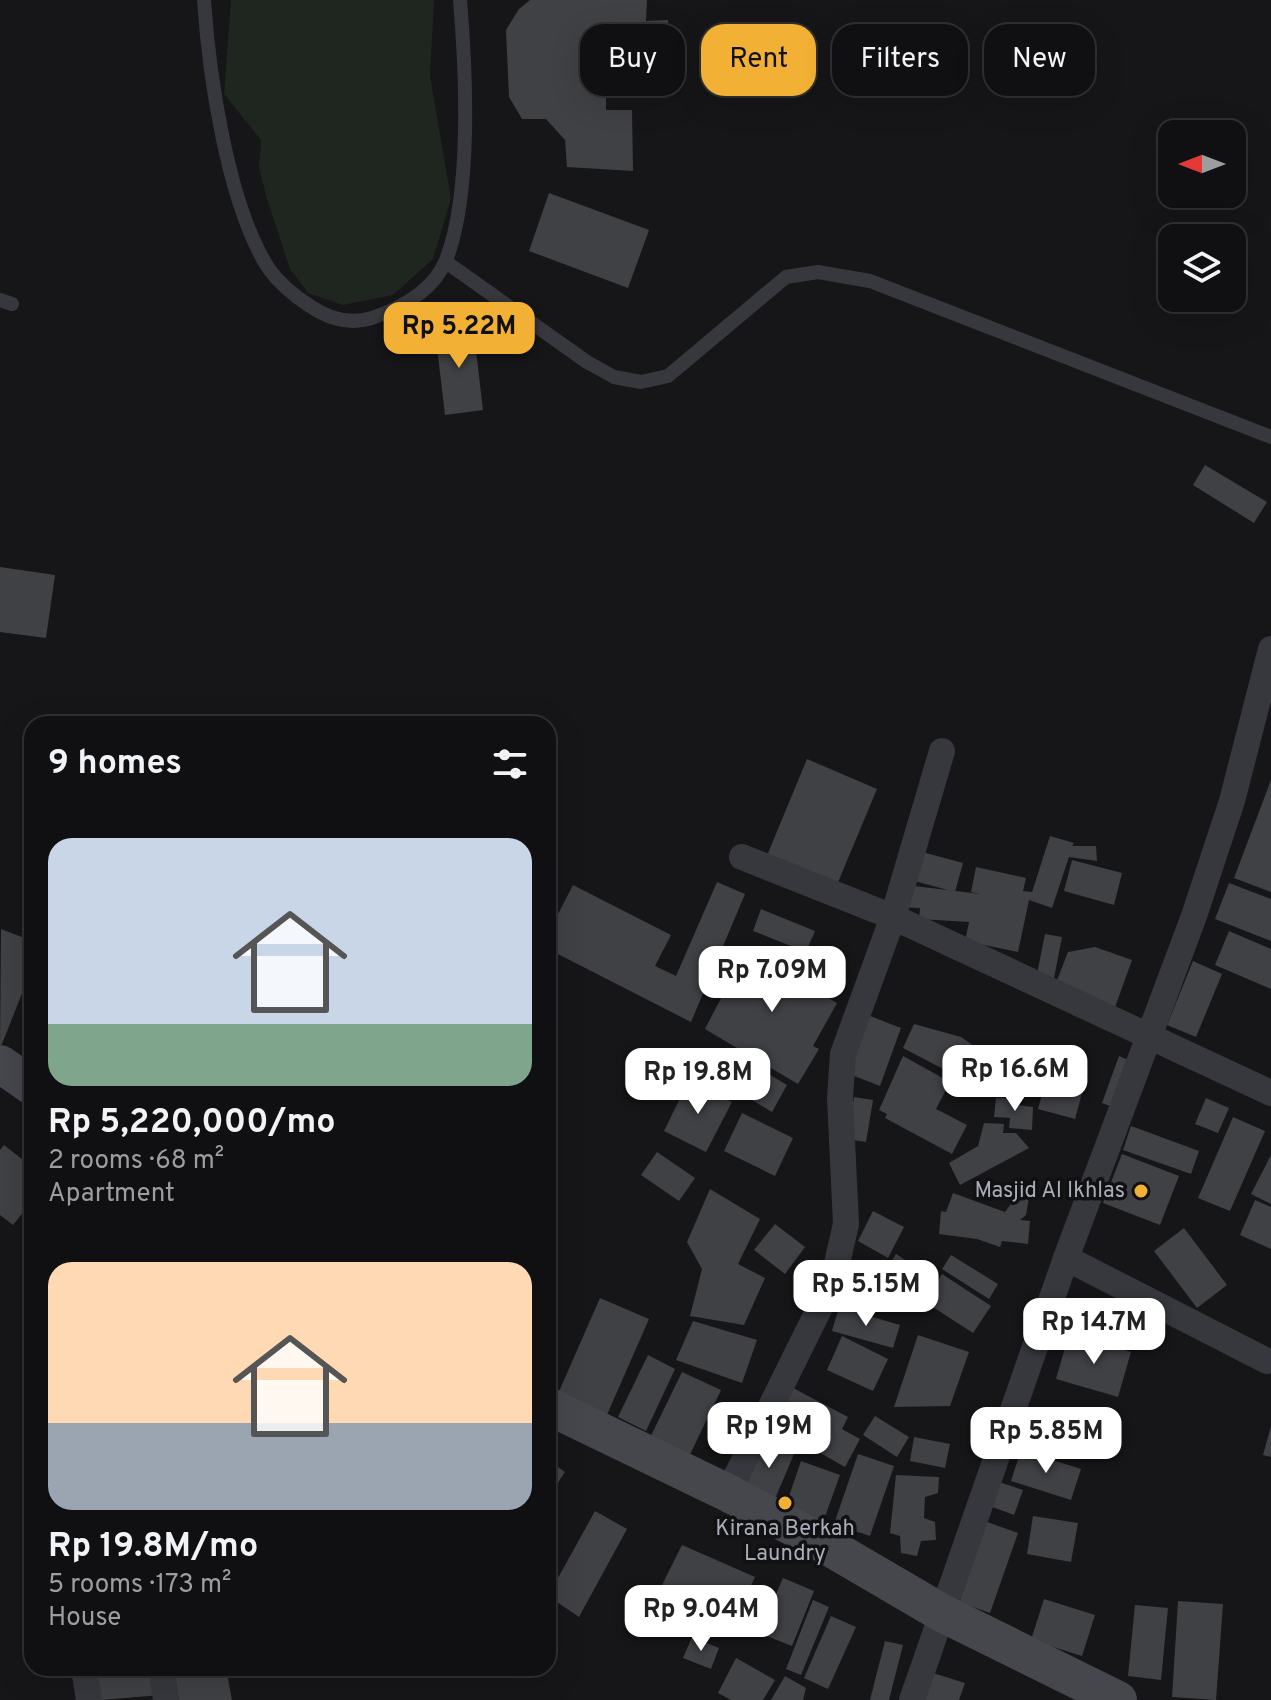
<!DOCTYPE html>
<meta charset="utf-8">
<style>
:root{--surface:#101012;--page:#1e1e20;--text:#f1f3f6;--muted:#9c9d9f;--line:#303032;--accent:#f2b134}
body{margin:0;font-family:Overpass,sans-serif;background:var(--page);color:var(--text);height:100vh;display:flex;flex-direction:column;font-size:30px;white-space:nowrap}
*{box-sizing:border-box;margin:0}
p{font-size:26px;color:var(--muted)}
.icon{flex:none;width:44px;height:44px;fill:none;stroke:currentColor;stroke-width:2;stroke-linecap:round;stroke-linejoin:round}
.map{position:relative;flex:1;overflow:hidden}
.details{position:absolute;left:24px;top:716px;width:532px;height:960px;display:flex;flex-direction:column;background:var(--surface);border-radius:24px;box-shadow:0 8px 32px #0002,0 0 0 2px var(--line)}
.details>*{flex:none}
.guide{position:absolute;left:580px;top:24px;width:570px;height:72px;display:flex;gap:16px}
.needle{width:52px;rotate:270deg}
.tools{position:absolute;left:1158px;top:120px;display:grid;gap:16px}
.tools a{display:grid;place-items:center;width:88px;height:88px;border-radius:16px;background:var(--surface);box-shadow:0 8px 32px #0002,0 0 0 2px var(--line);font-size:40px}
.price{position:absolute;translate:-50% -68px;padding:0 18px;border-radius:16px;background:#fff;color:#222;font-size:26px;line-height:52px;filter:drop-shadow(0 2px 4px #0008)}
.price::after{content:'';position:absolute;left:50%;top:48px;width:24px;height:18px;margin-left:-12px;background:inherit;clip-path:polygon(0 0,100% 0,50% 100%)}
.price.on{background:var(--accent);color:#111}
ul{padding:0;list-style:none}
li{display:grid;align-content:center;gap:16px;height:424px;padding:0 24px}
li span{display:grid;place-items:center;height:248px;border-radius:24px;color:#555}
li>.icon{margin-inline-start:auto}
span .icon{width:144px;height:144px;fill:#fffc;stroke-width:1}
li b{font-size:34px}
h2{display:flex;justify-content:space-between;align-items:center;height:96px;padding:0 24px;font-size:34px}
.chip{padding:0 28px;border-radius:24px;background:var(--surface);box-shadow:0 8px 32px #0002,0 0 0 2px var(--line);font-size:28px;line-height:72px}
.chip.on{background:var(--accent);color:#111}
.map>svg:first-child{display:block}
.green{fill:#1e261f}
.building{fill:#404145}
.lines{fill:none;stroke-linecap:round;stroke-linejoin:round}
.lane{stroke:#37383d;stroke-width:14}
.street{stroke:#37383d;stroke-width:26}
.secondary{stroke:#45474d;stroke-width:38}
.poi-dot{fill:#f2b134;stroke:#111113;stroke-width:3}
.labels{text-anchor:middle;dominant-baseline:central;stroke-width:7;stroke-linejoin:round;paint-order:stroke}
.poi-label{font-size:22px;fill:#a8adb8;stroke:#111113;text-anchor:end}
</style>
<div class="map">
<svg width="1271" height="1700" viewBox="0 0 1271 1700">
<rect width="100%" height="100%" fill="#161618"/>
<path class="green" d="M231,0H434L430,76L451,199L433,259L393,295L343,305L308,293L290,269L267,199L259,167L261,140L224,94Z"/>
<g class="building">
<path d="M530,0H647L646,21L668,20L672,95L606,98V110H632L633,171L567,167L565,140L546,119H522L509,97L506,30L519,9Z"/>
<path d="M549,193L649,230L628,288L529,251Z"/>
<path d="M473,325L483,410L445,415L435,330Z"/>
<path d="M1205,465L1267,502L1254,523L1193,485Z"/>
<path d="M0,567L55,575L46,638L0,632Z"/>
<path d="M807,759L877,789L836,887L766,858Z"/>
<path d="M1271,780V892L1234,878Z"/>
<path d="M1050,836L1074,843L1072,846H1096L1097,861L1069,857L1052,908L1029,900L1018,952L965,941L969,922L919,919L920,908L901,907L906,885L980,894L971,892L976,867L1026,878L1023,891L1032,892Z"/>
<path d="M915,850L963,863L955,892L907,879Z"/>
<path d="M1072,860L1122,873L1114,905L1064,891Z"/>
<path d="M717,882L745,894L691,1022L548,949V913L556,918L573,885L671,935L655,966L676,976Z"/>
<path d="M1229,883L1271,899V941L1215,919Z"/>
<path d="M761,909L815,931L806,952L753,931Z"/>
<path d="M1,929L32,941V968L0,1049Z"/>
<path d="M1229,931L1271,949V989L1215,965Z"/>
<path d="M1045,934L1062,937L1054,978L1037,974Z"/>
<path d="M1095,947L1132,960L1113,1013L1056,983L1068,952Z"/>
<path d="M764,949L805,971L799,981L837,1003L813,1046L819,1049L798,1084L705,1029L746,950L759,958Z"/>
<path d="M1193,961L1222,974L1196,1037L1167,1025Z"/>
<path d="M865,1014L901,1028L880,1086L844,1072Z"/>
<path d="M914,1024L961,1037L980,1050L984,1060L972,1084L903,1048Z"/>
<path d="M725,1048L787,1085L772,1112L709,1074Z"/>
<path d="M1021,1048L1039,1056L1024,1094L1005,1086Z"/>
<path d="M997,1049L1012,1058L989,1095L973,1085Z"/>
<path d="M903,1056L950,1082L936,1109L967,1125L952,1154L885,1118L887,1114L879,1110Z"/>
<path d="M1119,1056L1133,1062L1115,1108L1102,1103Z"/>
<path d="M1051,1061L1088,1071L1075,1119L1038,1109Z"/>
<path d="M689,1080L732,1102L706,1152L664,1131Z"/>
<path d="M854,1097L873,1100L866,1142L847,1139Z"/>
<path d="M996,1098L1019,1099L1018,1105L1033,1107L1032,1130L1009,1128L1010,1118L994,1117Z"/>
<path d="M1206,1098L1229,1108L1218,1133L1195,1124Z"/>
<path d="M742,1113L793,1138L775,1176L724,1151Z"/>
<path d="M1233,1117L1265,1131L1230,1211L1198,1198Z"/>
<path d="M984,1123L1004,1124L1003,1133H1016L1029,1148L960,1185L949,1163L978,1146Z"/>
<path d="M1131,1126L1199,1151L1191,1174L1123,1150Z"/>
<path d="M4,1145L32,1167V1201L13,1225L0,1215V1150Z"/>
<path d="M657,1152L695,1178L679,1201L641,1175Z"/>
<path d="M1122,1154L1179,1176L1160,1225L1103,1203Z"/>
<path d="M1271,1155V1204L1251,1194Z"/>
<path d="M710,1189L760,1219L738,1264L765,1278L744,1325L690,1316L702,1269L687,1242Z"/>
<path d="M953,1193L1005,1212L1016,1197H1029L1026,1215L1020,1220L1030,1221L1028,1244L1002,1241L1000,1247L977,1239L939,1234L941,1211L946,1212Z"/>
<path d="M1255,1200L1271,1207V1249L1240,1235Z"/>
<path d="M873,1211L904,1227L888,1258L858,1241Z"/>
<path d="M775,1224L805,1247L785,1274L754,1250Z"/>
<path d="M1184,1228L1227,1285L1197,1308L1154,1251Z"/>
<path d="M896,1254L926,1273L916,1289L886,1271Z"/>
<path d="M951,1255L998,1284L989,1299L942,1269Z"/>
<path d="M942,1274L991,1306L973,1333L925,1302Z"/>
<path d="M869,1278L894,1288L885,1311L860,1300Z"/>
<path d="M600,1298L649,1319L606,1417L557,1396Z"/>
<path d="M839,1307L900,1325L893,1348L832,1331Z"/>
<path d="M693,1321L757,1340L742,1383L676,1360Z"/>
<path d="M1069,1334L1131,1352L1118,1397L1056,1379Z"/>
<path d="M918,1335L969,1352L950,1406L894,1407Z"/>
<path d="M842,1336L888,1359L873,1391L827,1370Z"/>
<path d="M648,1355L675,1369L646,1431L618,1417Z"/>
<path d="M682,1372L721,1390L684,1467L645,1448Z"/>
<path d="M793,1388L848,1417L842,1429L860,1439L845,1467L799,1441L810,1420L784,1406Z"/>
<path d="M875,1416L909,1437L897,1457L863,1435Z"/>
<path d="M1271,1426V1457L1263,1455Z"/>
<path d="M765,1433L797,1447L772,1506L741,1493Z"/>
<path d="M914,1437L950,1444L945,1468L910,1461Z"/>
<path d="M1021,1450L1081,1469L1071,1500L1011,1481Z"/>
<path d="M858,1454L894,1466L870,1536L834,1524Z"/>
<path d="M548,1460L565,1472L548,1498Z"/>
<path d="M801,1461L840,1475L822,1525L784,1511Z"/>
<path d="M896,1475L939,1477L938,1493L925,1497L924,1518L935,1522L936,1540L921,1541L917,1556L901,1553L900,1536L890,1533Z"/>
<path d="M996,1481L1023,1490L1014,1515L987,1505Z"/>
<path d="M595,1511L627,1529L579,1617L548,1596Z"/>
<path d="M1033,1516L1078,1523L1071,1562L1027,1554Z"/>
<path d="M976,1518L1018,1533L990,1613L947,1598Z"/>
<path d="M682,1545L755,1577L733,1624L660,1589Z"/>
<path d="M783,1578L814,1591L792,1646L759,1633Z"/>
<path d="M1044,1599L1095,1615L1082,1656L1031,1640Z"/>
<path d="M813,1600L829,1607L801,1675L786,1669Z"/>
<path d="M1178,1601L1223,1604L1216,1700L1172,1697Z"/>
<path d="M1135,1605L1168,1608L1161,1680L1128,1676Z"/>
<path d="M831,1616L856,1627L828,1689L804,1678Z"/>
<path d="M692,1637L719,1648L711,1669L683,1658Z"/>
<path d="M885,1641L903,1645L889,1700H870Z"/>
<path d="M736,1658L775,1680L763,1700H731L718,1693Z"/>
<path d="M95,1668H157L161,1695L101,1700Z"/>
<path d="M226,1668L232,1700H179L175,1677Z"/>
<path d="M933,1673L965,1683L959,1700H924Z"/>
<path d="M785,1676L806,1688L803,1700H771Z"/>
</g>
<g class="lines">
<g class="lane">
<path d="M204,0C209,76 228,206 269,269C279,283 296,297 310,306C329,319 349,325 372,318C401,308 434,290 446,260C472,194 466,71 460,0"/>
<path d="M446,262L587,362L614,377L641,382L668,376L786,277L818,272L870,281L1271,437"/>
<path d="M0,300L12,304"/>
</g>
<g class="street">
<path d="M742,857L893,917L1271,1093"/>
<path d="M1066,1258L1267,1361"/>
<path d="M728,1493L833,1281L846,1224L840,1098L843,1054L893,917L942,751"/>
<path d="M84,1668L89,1700"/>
<path d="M161,1668L166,1700"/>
<path d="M912,1700L1066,1258L1194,916L1232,801L1271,649"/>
</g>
<g class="secondary">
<path d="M0,1064L32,1086"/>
<path d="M548,1406L728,1493L814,1538L942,1613L1118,1700"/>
</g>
</g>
<g class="poi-dot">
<circle cx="1141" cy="1191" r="8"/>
<circle cx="785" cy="1503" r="8"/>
</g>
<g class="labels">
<g class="poi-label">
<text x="1125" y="1191">Masjid Al Ikhlas</text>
<text x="785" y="1529" text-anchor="middle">Kirana Berkah<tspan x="785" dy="25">Laundry</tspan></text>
</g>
</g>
</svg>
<div class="tools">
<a><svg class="needle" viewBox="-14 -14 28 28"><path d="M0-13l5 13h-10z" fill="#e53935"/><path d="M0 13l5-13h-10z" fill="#9c9d9f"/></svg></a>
<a><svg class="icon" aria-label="layers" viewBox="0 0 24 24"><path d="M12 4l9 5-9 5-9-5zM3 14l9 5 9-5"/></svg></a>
</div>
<b class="price on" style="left:459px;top:370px">Rp 5.22M</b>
<b class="price" style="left:772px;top:1014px">Rp 7.09M</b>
<b class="price" style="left:1015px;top:1113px">Rp 16.6M</b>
<b class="price" style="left:698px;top:1116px">Rp 19.8M</b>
<b class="price" style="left:866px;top:1328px">Rp 5.15M</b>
<b class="price" style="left:1094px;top:1366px">Rp 14.7M</b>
<b class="price" style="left:769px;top:1470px">Rp 19M</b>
<b class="price" style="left:1046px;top:1475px">Rp 5.85M</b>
<b class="price" style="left:701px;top:1653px">Rp 9.04M</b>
<div class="guide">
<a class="chip">Buy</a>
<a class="chip on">Rent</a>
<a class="chip">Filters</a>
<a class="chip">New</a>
</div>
<section class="details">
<h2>9 homes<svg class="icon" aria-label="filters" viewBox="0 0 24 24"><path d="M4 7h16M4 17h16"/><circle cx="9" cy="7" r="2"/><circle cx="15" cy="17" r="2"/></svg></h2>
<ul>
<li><span style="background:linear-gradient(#c9d6e8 75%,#7fa58c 0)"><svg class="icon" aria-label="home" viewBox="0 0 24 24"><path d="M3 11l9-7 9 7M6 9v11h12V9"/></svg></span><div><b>Rp 5,220,000/mo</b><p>2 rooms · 68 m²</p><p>Apartment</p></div></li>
<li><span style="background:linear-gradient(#ffd9b3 65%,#9aa5b1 0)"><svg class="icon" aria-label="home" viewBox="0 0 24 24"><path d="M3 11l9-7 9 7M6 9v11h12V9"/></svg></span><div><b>Rp 19.8M/mo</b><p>5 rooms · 173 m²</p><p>House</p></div></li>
</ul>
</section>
</div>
